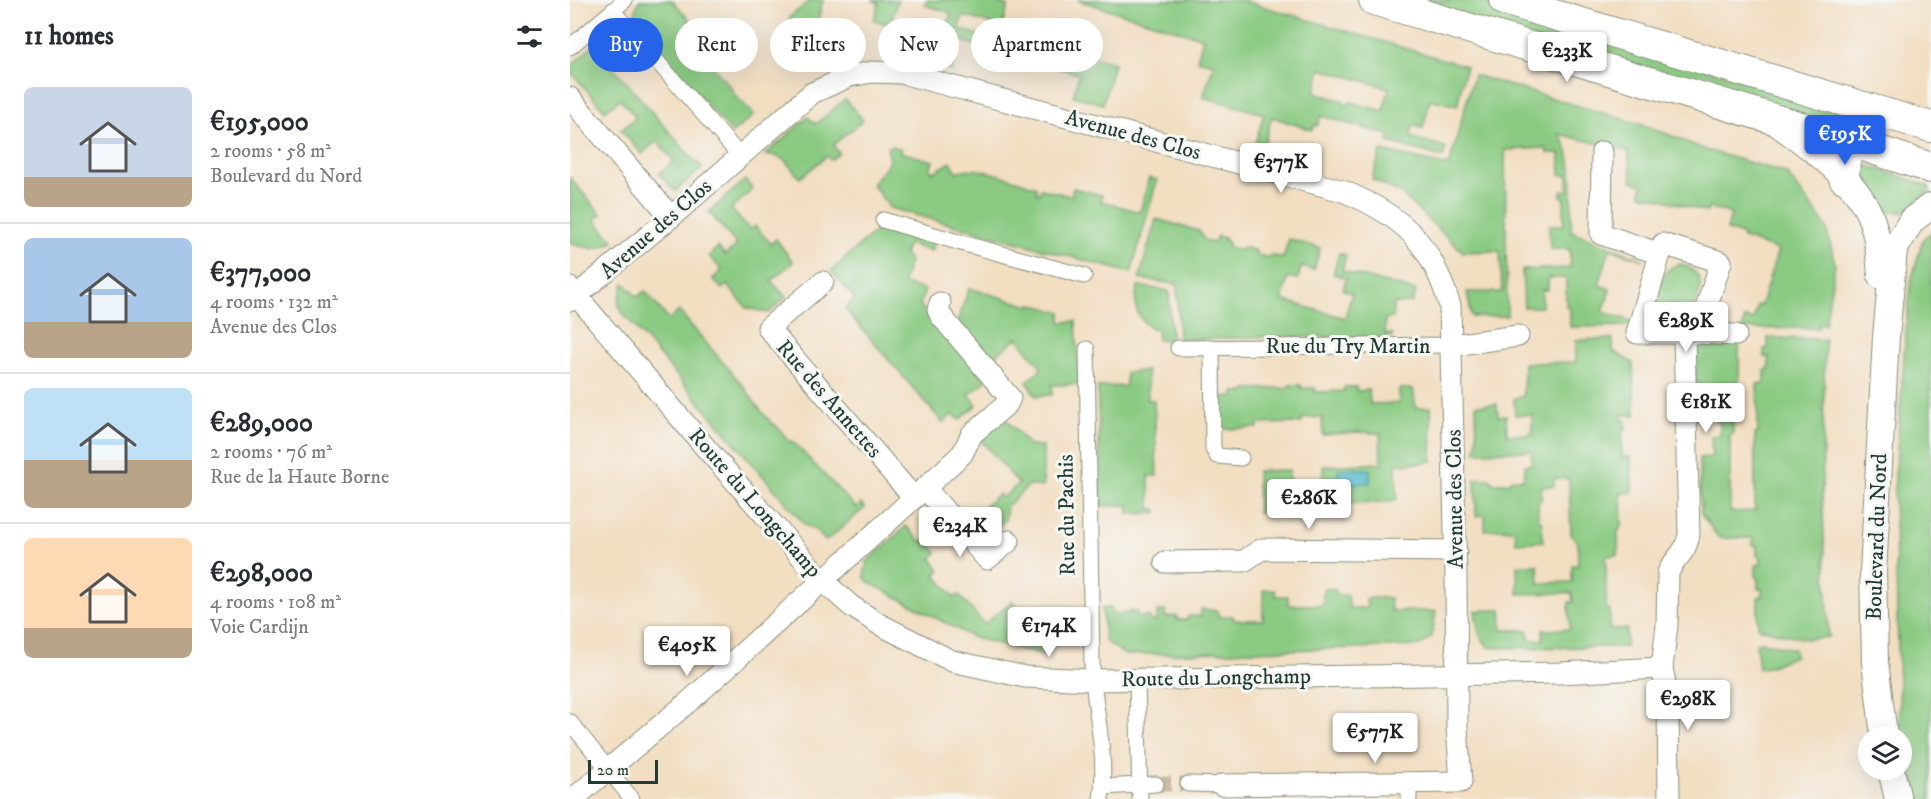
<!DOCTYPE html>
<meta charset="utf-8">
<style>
:root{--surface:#fff;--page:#f7f7f7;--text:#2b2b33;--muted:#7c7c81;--line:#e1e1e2;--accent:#2563eb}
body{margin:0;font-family:"IM FELL DW Pica",serif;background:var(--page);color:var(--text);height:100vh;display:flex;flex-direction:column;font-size:22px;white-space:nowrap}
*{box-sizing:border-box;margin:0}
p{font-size:20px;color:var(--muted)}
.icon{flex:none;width:33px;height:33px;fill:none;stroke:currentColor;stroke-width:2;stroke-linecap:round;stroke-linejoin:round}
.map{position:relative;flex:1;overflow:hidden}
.sheet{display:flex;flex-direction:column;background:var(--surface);width:570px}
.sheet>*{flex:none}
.top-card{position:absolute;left:18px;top:18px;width:570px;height:54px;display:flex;gap:12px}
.buttons{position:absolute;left:1288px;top:726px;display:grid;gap:12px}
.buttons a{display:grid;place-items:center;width:54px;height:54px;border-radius:50%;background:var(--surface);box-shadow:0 6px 24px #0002;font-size:30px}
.scale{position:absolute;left:18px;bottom:15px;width:70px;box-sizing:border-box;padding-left:6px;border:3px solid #1f3d34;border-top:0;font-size:16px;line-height:21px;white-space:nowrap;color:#1f3d34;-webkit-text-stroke:4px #f6f6f2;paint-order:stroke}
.price{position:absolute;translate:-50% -51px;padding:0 14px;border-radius:6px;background:#fff;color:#222;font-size:20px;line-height:39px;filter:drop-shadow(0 2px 3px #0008)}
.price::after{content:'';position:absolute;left:50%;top:36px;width:18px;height:14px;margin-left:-9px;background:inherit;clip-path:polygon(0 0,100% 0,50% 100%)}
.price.selected{background:var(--accent);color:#fff}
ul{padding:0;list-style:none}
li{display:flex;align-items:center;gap:18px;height:150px;padding:0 24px}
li+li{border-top:2px solid var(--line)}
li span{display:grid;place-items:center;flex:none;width:168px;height:120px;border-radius:9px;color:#555}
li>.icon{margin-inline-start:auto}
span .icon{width:72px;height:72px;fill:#fffc;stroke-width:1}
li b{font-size:26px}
h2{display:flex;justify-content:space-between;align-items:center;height:72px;padding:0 24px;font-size:26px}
.pill{padding:0 21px;border-radius:27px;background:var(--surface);box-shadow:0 6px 24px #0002;font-size:21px;line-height:54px}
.pill.selected{background:var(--accent);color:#fff}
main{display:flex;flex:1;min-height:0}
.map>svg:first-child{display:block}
.green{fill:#8aca82;stroke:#54845b;stroke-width:1.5;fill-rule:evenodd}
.water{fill:#50bacd;stroke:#387c80;stroke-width:1.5}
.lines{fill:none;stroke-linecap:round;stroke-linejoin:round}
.pedestrian-tunnel{stroke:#c8bea5;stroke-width:15;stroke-dasharray:15 8;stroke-linecap:butt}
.pedestrian-casing{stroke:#888e7a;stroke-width:17}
.minor-casing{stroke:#888e7a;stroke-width:23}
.tertiary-casing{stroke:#888e7a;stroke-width:28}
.secondary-casing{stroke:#888e7a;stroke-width:32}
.pedestrian{stroke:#fff;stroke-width:15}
.minor{stroke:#fff;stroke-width:21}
.tertiary{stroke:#fff;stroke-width:26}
.secondary{stroke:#fff;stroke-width:30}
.labels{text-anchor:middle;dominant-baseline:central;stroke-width:6;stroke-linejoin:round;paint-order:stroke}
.street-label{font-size:22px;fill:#1f3d34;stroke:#f6f6f2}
</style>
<main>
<section class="sheet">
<h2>11 homes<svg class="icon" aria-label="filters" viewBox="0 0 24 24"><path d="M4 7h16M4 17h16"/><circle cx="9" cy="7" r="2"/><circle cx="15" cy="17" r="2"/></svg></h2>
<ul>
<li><span style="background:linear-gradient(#c9d6e8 75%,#b9a48a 0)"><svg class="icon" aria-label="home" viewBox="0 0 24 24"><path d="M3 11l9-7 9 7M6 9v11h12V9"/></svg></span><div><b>€195,000</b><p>2 rooms · 58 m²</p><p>Boulevard du Nord</p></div></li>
<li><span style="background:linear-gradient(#a9c7e8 70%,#b9a48a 0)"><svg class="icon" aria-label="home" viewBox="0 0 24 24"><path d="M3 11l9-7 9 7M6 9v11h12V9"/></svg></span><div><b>€377,000</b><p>4 rooms · 132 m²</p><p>Avenue des Clos</p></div></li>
<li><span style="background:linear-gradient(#bfe0f5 60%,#b9a48a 0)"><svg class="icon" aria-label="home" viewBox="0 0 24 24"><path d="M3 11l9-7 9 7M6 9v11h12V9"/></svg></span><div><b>€289,000</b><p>2 rooms · 76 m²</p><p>Rue de la Haute Borne</p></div></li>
<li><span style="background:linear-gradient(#ffd9b3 75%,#b9a48a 0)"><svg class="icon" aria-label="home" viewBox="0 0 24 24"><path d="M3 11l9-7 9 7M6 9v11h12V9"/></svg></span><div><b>€298,000</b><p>4 rooms · 108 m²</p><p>Voie Cardijn</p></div></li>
</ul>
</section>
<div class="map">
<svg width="1361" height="799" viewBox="0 0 1361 799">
<rect width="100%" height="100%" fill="#f6f6f2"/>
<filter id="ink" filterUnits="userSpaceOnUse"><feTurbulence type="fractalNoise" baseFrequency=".0167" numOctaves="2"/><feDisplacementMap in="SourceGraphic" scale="12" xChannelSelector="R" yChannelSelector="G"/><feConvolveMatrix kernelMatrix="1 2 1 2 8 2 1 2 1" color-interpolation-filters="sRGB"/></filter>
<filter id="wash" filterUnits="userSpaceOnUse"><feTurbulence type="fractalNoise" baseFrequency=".008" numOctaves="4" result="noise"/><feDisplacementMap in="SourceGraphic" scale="24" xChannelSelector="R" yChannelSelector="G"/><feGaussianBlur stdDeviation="1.35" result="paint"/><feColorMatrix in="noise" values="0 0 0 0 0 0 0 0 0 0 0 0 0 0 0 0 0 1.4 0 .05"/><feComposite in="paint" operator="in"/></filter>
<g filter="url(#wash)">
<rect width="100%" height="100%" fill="#f2dec1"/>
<g class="green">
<path d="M69,0H102L132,34L119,46L130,59L136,54L144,63L142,66L163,90L162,92L184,115L162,133L63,19Z"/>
<path d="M237,0H253L243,39L273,47L267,61L255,64L219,24L220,17L238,2Z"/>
<path d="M302,0H328L320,25L304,20L309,3Z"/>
<path d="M356,0H416L438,6L432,27L393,16L389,28L417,38L414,47L390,41L382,71L344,59L352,27L356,28L359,19L378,24L381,13L355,5Z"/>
<path d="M507,0H671L896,66L887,106L860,99L853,128L843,126L840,137L876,147L873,157L818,142L819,135L751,116L747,126L744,125L742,130L702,117L693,147L685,144L694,114L633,97L644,64L627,60L633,38ZM751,69L819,88L813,111L780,102L779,105L774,104V101L745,93Z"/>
<path d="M831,0H907L1298,118L1283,124L1278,131Z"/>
<path d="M491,42L515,50L514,55L544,63L533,104L503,96L509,74L484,67Z"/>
<path d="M24,45L127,164L129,163L133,168L105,191L89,174L104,161L87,141L72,154L51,130L66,117L50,99L35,111L0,71V66Z"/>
<path d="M904,75L1080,127L1136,150L1216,173L1256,226L1265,264L1255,325L1249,323L1248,328L1172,329L1175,318L1183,320L1188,305H1191L1208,250L1173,238V235L1157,230L1161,214L1139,207L1137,212L1082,196L1081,197L1070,194L1073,185L1062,181L1058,151L989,134C1007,154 1001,204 1001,231L1074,260L1040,249L1029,285L1040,289L1033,312L1062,321V326L1000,327V308L996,307V278H978V290H972V307H954L952,270L1000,268V249H980L979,225H994V196H991V191H998V175H990V153H977L976,148L935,150L937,316L902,317L897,292H932L930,251L893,252L830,193L802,179L811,151L879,166Z"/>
<path d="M275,99L293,120L263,145L269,153L261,160L257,156L230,178C218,165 214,154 195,155L238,117L246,124Z"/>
<path d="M321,146L331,149L330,152L363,161L360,170L364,172L381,162L387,172C403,163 447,181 467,187L466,192L469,194L471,189L501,196L503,188L532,195L531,201L570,212L579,178L587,180L561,273L320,208L302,184L320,161L317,147Z"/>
<path d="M1293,164L1359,186L1360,191L1335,212H1311L1293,173Z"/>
<path d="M0,178L31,214L25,220L44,242L24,249L0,244Z"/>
<path d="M175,180L183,189L161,209L180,230L185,226L201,244L206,239L223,262L201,281L216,297L199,313L177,308L157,285L152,289L143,279L152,270L139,256L148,247L155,255L167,245L139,212Z"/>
<path d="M586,219L629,231L635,241L644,243L647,236L654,238L660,248L671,250L673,247L686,251L685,254L699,258L700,255L713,258L719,239L750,248L744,270L731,267L728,279L718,277L712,300L775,318L782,293L773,290L776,278L763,274L769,253L776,255L772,271L846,291L842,303L823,304V318L815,319V334H823L822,337H694L609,340L607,284L569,279Z"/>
<path d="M314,228L364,241L361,251L338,244L334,254L340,261L333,284L355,290L350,305L416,381L399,395L407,405L389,420L383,414L373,423L275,309L285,299L261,271L306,231Z"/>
<path d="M1361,232V799H1349L1330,728L1324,491L1336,329L1341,281L1353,239Z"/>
<path d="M1112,264C1141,277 1129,291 1121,315C1106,321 1093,316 1084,303C1090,286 1091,266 1112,264Z"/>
<path d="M54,283L67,297L75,291L99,320L109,311L174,387L188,407L203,425L205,424L220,442L222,441L286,508L291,504L295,508L256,541L244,529L235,525L52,312L48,303Z"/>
<path d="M568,286L599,291L601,340H588L587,330C567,323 562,306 568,286Z"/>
<path d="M399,288L460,306L461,304L491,312V322L506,321L509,384L482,385V395L466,396L457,382L472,368L447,338L419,361L387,323Z"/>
<path d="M1198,338L1255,339L1252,492L1259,637L1236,639L1188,628V597H1192V589H1188V578H1186V565L1191,564V557L1187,556V546L1183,545V538H1149L1131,514L1129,458L1142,457L1141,436L1150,435V422H1147L1146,399H1127L1124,344L1129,342L1169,339V385H1162L1163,434L1160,435V512L1185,511V434L1188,433L1187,384H1195V370L1199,369V357H1194V349L1198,348Z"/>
<path d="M1043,339V351L1063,363L1065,415H1051V420H1055L1056,430L1052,431V457H1061L1062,492L1051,493L1052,525L1048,532V555L1036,556V607L1040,611L1039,629H1057L1056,647L920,648C908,638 907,626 905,611L931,609L932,630H958L959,640H973V630L1000,629L999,602H1003L1002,593L948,594L947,565H968L969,583L1002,582V565H1008V542L1001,535L999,479H984V486L971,487V500L968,503V518L972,522L973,541L946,543L945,531L933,529L915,530V515L906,516L905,479H920L923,483H938L942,479H954L955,465L962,464L961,451L905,452L907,444L906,405L927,404L928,416L936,415L937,435L962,434V415H945L944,398L953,397L954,363L1006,362V340Z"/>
<path d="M577,371L578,400H584L587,476H579L580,509H586L587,513L559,514V505L530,506L528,387L556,386V372Z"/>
<path d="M719,385H731V388H745V392L774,391V387H786L787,391L799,390L800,404L829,403V389H843L846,408L861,407L862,461L853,463L826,464L827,499L822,500V502L768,503V490L753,491V466L811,463L810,433L787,432L753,435L752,417L732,418V423L688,424V428L649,429L648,397L664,396V392H676V389L719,388Z"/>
<path d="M435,418L460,446H473V487L459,485L437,506L435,520L414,538L402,524L413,515L410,510L429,494L432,498L449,484L410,439Z"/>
<path d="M719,470L720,512L688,513L687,471Z"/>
<path d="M336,526L351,542L354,539L367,553L361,558L370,570L365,575L385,598L389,595L414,624L442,601L448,607L480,611L481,648L473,655L404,638L298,582L294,576L297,562Z"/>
<path d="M753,589H765L766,595H778L779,608H797L796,598H820L821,611H866L862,636L850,646L555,655L535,641L532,608H541V614L560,613V611H567V617H580V621H587V611H595V617L607,616V620H618V616H631V609L648,611V617L663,616L664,620H693V590H705V596H718V605H753Z"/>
<path d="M1192,642L1224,649L1225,656L1201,666L1189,669L1186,643Z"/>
</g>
<path class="water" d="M768,469H800V483L768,484Z"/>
</g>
<g filter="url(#ink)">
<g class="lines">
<path class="pedestrian-tunnel" d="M586,784H618"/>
<defs>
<g id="pedestrian">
<path d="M43,11L170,156"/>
<path d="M0,47L55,0"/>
<path d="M313,220L395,244L514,276"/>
<path d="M642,347L643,449L647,456L671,458"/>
<path d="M608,348L883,345"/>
<path d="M517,349L522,662C523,708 538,752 531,799"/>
<path d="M567,679L570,799"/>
<path d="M0,722L62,799"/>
<path d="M839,783V799"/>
<path d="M618,784L652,785"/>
<path d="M533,787L586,784"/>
</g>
<g id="minor">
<path d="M0,98L101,217"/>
<path d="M1032,152L1031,234L1090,254"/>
<path d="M253,282L198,328L344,498"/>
<path d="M0,288L135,447L252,580L281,606L309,624L382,661L455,677L523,680L989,673L1092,668"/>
<path d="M0,301L101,217L242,93L280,76L302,72L332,73L773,191C833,216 861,242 880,306L886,577L887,727L891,782L652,785"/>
<path d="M1128,333L1151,262L1093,244L1067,333H1128L1166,335"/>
<path d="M883,345L948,336"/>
<path d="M355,488L417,559L439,541"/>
<path d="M595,562L674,561L692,549L886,551"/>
<path d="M3,799L122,699L344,498L392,454L402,434L437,404L440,398L371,316L368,310L370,303"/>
<path d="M1099,799L1098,698L1092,668L1097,625L1098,573C1105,556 1116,555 1119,534L1114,334"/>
</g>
<g id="tertiary">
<path d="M1210,125C1243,148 1289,182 1302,221C1308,239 1310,258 1311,276"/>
<path d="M1314,736L1305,662L1303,572L1316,337L1324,250L1342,220L1361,206"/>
<path d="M1321,770L1328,799"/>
</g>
<g id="secondary">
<path d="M804,0L1281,142L1361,168"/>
<path d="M934,0L1361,127"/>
<path d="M1274,178L1275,159L1281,142L1298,136"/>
</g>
</defs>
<use href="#pedestrian" class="pedestrian-casing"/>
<use href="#minor" class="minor-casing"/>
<use href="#tertiary" class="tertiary-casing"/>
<use href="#secondary" class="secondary-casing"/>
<use href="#pedestrian" class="pedestrian"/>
<use href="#minor" class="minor"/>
<use href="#tertiary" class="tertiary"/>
<use href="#secondary" class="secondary"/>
</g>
</g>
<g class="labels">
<g class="street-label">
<text transform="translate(563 135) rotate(15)">Avenue des Clos</text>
<text transform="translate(86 229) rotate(-41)">Avenue des Clos</text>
<text x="778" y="346">Rue du Try Martin</text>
<text transform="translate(259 399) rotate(49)">Rue des Annettes</text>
<text transform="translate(885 499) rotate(-91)">Avenue des Clos</text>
<text transform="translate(185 503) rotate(49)">Route du Longchamp</text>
<text transform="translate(497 515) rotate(-91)">Rue du Pachis</text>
<text transform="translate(1307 537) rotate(-88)">Boulevard du Nord</text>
<text transform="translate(646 678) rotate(-1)">Route du Longchamp</text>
</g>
</g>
</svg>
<div class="buttons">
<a><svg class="icon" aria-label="layers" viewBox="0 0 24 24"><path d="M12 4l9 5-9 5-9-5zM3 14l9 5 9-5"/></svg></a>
</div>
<div class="scale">20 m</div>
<b class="price" style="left:997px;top:83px">€233K</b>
<b class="price selected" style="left:1275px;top:166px">€195K</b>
<b class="price" style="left:711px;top:194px">€377K</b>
<b class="price" style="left:1116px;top:353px">€289K</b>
<b class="price" style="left:1136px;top:434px">€181K</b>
<b class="price" style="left:739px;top:530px">€286K</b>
<b class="price" style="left:390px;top:558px">€234K</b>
<b class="price" style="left:479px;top:658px">€174K</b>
<b class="price" style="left:117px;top:677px">€405K</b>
<b class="price" style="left:1118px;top:731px">€298K</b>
<b class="price" style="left:805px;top:764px">€577K</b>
<div class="top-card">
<a class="pill selected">Buy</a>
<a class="pill">Rent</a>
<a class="pill">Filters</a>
<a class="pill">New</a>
<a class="pill">Apartment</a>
</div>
</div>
</main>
